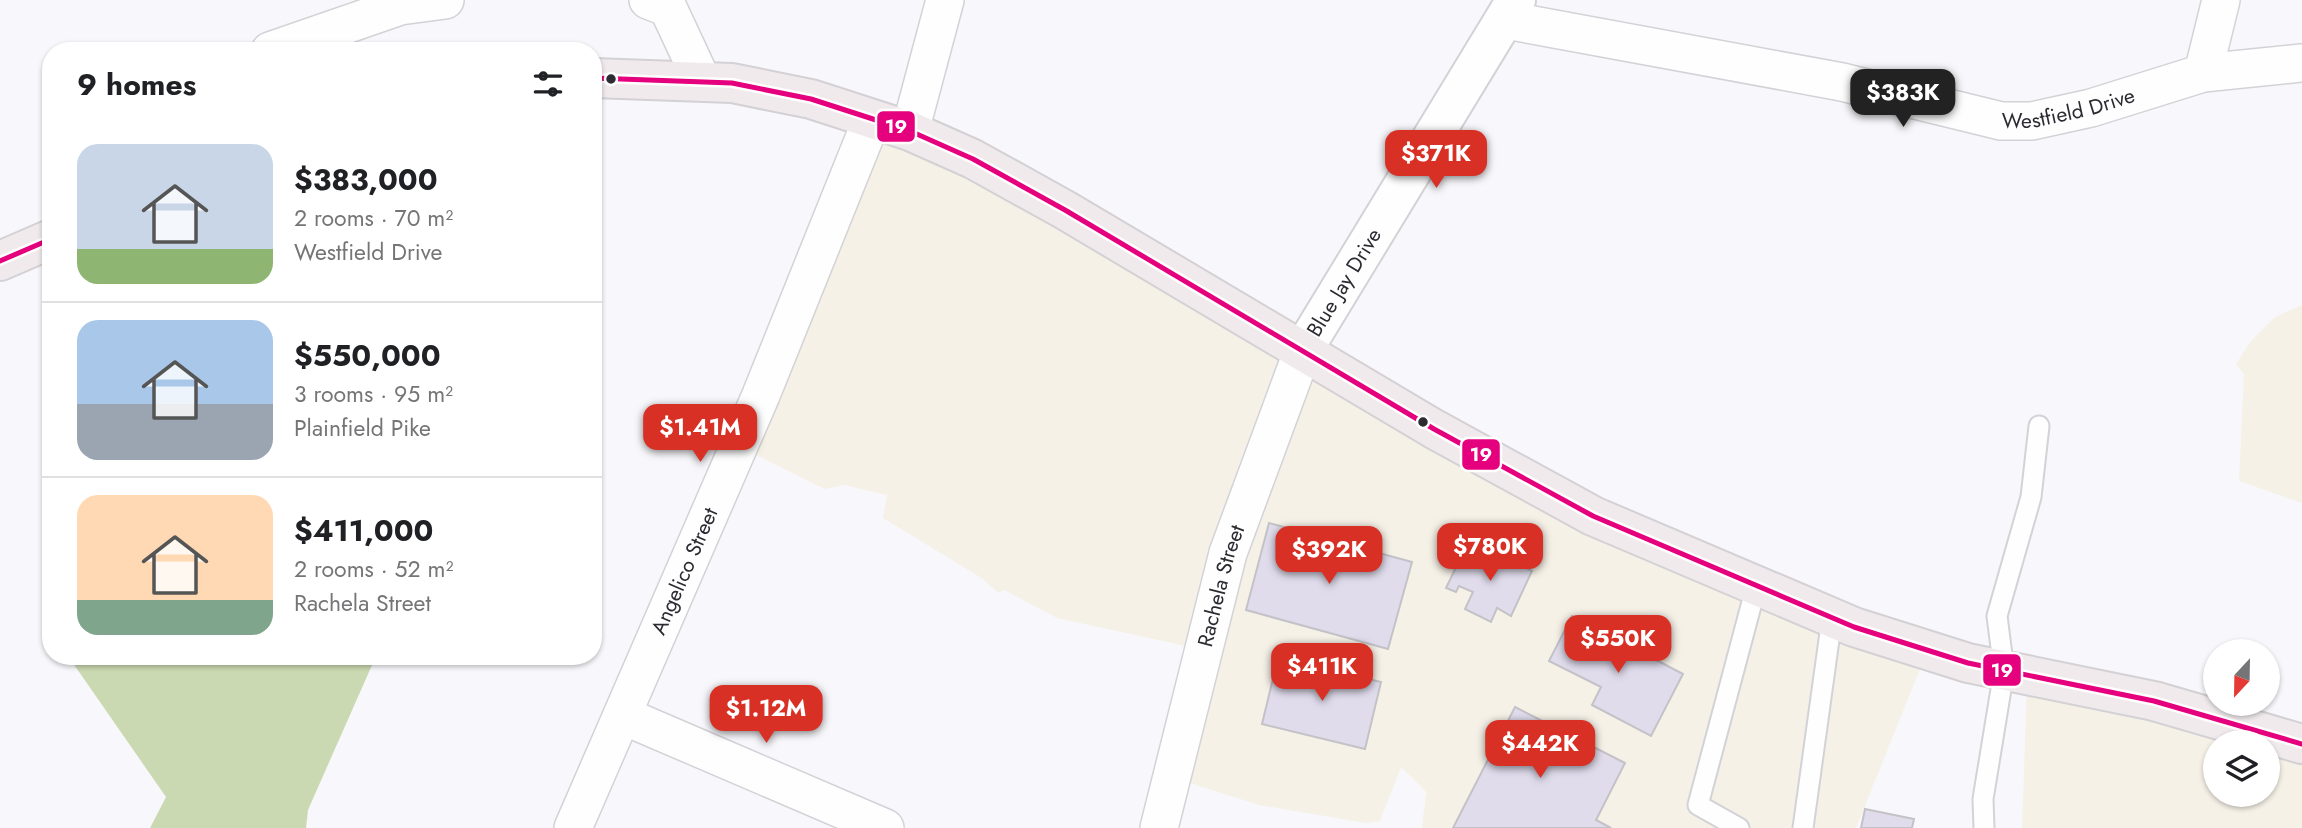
<!DOCTYPE html>
<meta charset="utf-8">
<style>
:root{--surface:#fff;--page:#f6f6f6;--text:#202124;--muted:#757577;--line:#e0e0e0;--accent:#d93025}
body{margin:0;font-family:Jost,sans-serif;background:var(--page);color:var(--text);height:100vh;display:flex;flex-direction:column;font-size:26px;white-space:nowrap}
*{box-sizing:border-box;margin:0}
p{font-size:23px;color:var(--muted)}
.icon{flex:none;width:38px;height:38px;fill:none;stroke:currentColor;stroke-width:2;stroke-linecap:round;stroke-linejoin:round}
.map{position:relative;flex:1;overflow:hidden}
.sheet{position:absolute;left:42px;top:42px;width:560px;height:623px;display:flex;flex-direction:column;background:var(--surface);border-radius:28px;box-shadow:0 2px 5px #0004}
.sheet>*{flex:none}
.needle{width:46px;rotate:202deg}
.fabs{position:absolute;left:2203px;top:639px;display:grid;gap:14px}
.fabs a{display:grid;place-items:center;width:77px;height:77px;border-radius:50%;background:var(--surface);box-shadow:0 2px 5px #0004;font-size:35px}
.price{position:absolute;translate:-50% -60px;padding:0 16px;border-radius:14px;background:var(--accent);color:#fff;font-size:23px;line-height:46px;filter:drop-shadow(0 2px 4px #0008)}
.price::after{content:'';position:absolute;left:50%;top:42px;width:21px;height:16px;margin-left:-10px;background:inherit;clip-path:polygon(0 0,100% 0,50% 100%)}
.price.on{background:#222;color:#fff}
ul{padding:0;list-style:none}
li{display:flex;align-items:center;gap:21px;height:175px;padding:0 35px}
li+li{border-top:2px solid var(--line)}
li span{display:grid;place-items:center;flex:none;width:196px;height:140px;border-radius:21px;color:#555}
li>.icon{margin-inline-start:auto}
span .icon{width:84px;height:84px;fill:#fffc;stroke-width:1}
li b{font-size:30px}
h2{display:flex;justify-content:space-between;align-items:center;height:84px;padding:0 35px;font-size:30px}
.map>svg:first-child{display:block}
.commercial{fill:#f6f1e7;fill-rule:evenodd}
.forest{fill:#cad9b1}
.building{fill:#e0dcec;stroke:#c3c2c7;stroke-width:2}
.lines{fill:none;stroke-linecap:round;stroke-linejoin:round}
.service-casing{stroke:#d3d2d7;stroke-width:23}
.minor-casing{stroke:#d3d2d7;stroke-width:40}
.tertiary-casing{stroke:#d3d2d7;stroke-width:42}
.primary-casing{stroke:#d3d1d4;stroke-width:42}
.service{stroke:#fefefe;stroke-width:19}
.minor{stroke:#fefefe;stroke-width:37}
.tertiary{stroke:#fefefe;stroke-width:38}
.primary{stroke:#f0eaed;stroke-width:38}
.bus-1-casing{stroke:#fff;stroke-width:10}
.bus-1{stroke:#e5007d;stroke-width:5}
.bus-dot{fill:#2d2b32;stroke:#fff;stroke-width:2.5}
.labels{text-anchor:middle;dominant-baseline:central;stroke-width:5;stroke-linejoin:round;paint-order:stroke}
.street-label{font-size:21px;fill:#2d2b32;stroke:#fff}
.line-badge{stroke:#fff;stroke-width:2.5}
.badge-label{font-size:19px;text-anchor:middle;font-weight:bold;fill:#fff}
</style>
<div class="map">
<svg width="2302" height="828" viewBox="0 0 2302 828">
<rect width="100%" height="100%" fill="#f8f7fb"/>
<g class="commercial">
<path d="M885,125L1575,512L1924,659L1856,828H1422L1426,792L1401,767L1380,821L1366,823L1259,805L1174,778L1195,648L1057,618L1004,590L998,593L983,579L883,518L887,495L844,485L825,489L740,447Z"/>
<path d="M2302,305V503L2239,481L2244,374L2236,364L2251,341L2275,317Z"/>
<path d="M2027,682L2302,739V828H2022ZM2216,742H2268V794H2216Z"/>
</g>
<path class="forest" d="M68,656H376L308,810L306,828H150L166,797Z"/>
<g class="building">
<path d="M1269,523L1412,562L1388,649L1246,610Z"/>
<path d="M1476,544L1532,571L1511,616L1497,608L1491,622L1465,609L1473,592L1459,586L1456,592L1446,588L1458,563L1465,567Z"/>
<path d="M1572,616L1683,674L1651,736L1592,705L1601,687L1549,661Z"/>
<path d="M1278,658L1381,682L1365,749L1262,724Z"/>
<path d="M1515,707L1625,763L1596,820L1611,828H1453Z"/>
<path d="M1865,809L1914,819L1912,828H1861Z"/>
</g>
<g class="lines">
<defs>
<g id="service">
<path d="M1739,828L1698,805L1756,587"/>
<path d="M1803,828L1832,618"/>
<path d="M1984,828L1983,799L2004,671L1997,616L2031,497L2039,426"/>
</g>
<g id="minor">
<path d="M648,0L668,8L702,81"/>
<path id="s1" d="M1506,20L1842,82L2001,121H2032L2091,108L2203,73L2302,63"/>
<path d="M270,51L400,6L445,0"/>
<path d="M2203,73L2221,0"/>
<path d="M910,131L945,0"/>
<path d="M624,716L885,828"/>
<path id="s2" d="M573,828L761,395L872,119"/>
<path id="s3" d="M1159,828L1228,553L1303,350"/>
</g>
<g id="tertiary">
<path id="s4" d="M1303,350L1516,0"/>
</g>
<g id="primary">
<path d="M593,78L732,83L811,99L910,131L973,159L1065,210L1434,429L1593,516L1854,627L1968,663L2154,701L2302,744"/>
<path d="M0,261L51,239"/>
</g>
</defs>
<use href="#service" class="service-casing"/>
<use href="#minor" class="minor-casing"/>
<use href="#tertiary" class="tertiary-casing"/>
<use href="#primary" class="primary-casing"/>
<use href="#service" class="service"/>
<use href="#minor" class="minor"/>
<use href="#tertiary" class="tertiary"/>
<use href="#primary" class="primary"/>
<defs>
<g id="bus-1">
<path d="M593,78L732,83L811,99L910,131L973,159L1065,210L1434,429L1593,516L1854,627L1968,663L2154,701L2302,744"/>
<path d="M0,261L51,239"/>
</g>
</defs>
<use href="#bus-1" class="bus-1-casing"/>
<use href="#bus-1" class="bus-1"/>
</g>
<g class="bus-dot">
<circle cx="611" cy="79" r="6"/>
<circle cx="1423" cy="422" r="6"/>
</g>
<g class="labels">
<g class="street-label">
<text stroke="none"><textPath href="#s1" startOffset="574">Westfield Drive</textPath></text>
<text stroke="none"><textPath href="#s4" startOffset="79">Blue Jay Drive</textPath></text>
<text stroke="none"><textPath href="#s2" startOffset="280">Angelico Street</textPath></text>
<text stroke="none"><textPath href="#s3" startOffset="250">Rachela Street</textPath></text>
</g>
</g>
<g class="line-badge">
<rect x="876" y="110" width="40" height="33" rx="7" fill="#e5007d"/>
<rect x="1461" y="438" width="40" height="33" rx="7" fill="#e5007d"/>
<rect x="1982" y="653" width="40" height="34" rx="7" fill="#e5007d"/>
</g>
<g class="badge-label">
<text x="896" y="133">19</text>
<text x="1481" y="461">19</text>
<text x="2002" y="677">19</text>
</g>
</svg>
<div class="fabs">
<a><svg class="needle" viewBox="-14 -14 28 28"><path d="M0-13l5 13h-10z" fill="#e53935"/><path d="M0 13l5-13h-10z" fill="#757577"/></svg></a>
<a><svg class="icon" aria-label="layers" viewBox="0 0 24 24"><path d="M12 4l9 5-9 5-9-5zM3 14l9 5 9-5"/></svg></a>
</div>
<b class="price on" style="left:1903px;top:129px">$383K</b>
<b class="price" style="left:1436px;top:190px">$371K</b>
<b class="price" style="left:700px;top:464px">$1.41M</b>
<b class="price" style="left:1490px;top:583px">$780K</b>
<b class="price" style="left:1329px;top:586px">$392K</b>
<b class="price" style="left:1618px;top:675px">$550K</b>
<b class="price" style="left:1322px;top:703px">$411K</b>
<b class="price" style="left:766px;top:745px">$1.12M</b>
<b class="price" style="left:1540px;top:780px">$442K</b>
<section class="sheet">
<h2>9 homes<svg class="icon" aria-label="filters" viewBox="0 0 24 24"><path d="M4 7h16M4 17h16"/><circle cx="9" cy="7" r="2"/><circle cx="15" cy="17" r="2"/></svg></h2>
<ul>
<li><span style="background:linear-gradient(#c9d6e8 75%,#8fb573 0)"><svg class="icon" aria-label="home" viewBox="0 0 24 24"><path d="M3 11l9-7 9 7M6 9v11h12V9"/></svg></span><div><b>$383,000</b><p>2 rooms · 70 m²</p><p>Westfield Drive</p></div></li>
<li><span style="background:linear-gradient(#a9c7e8 60%,#9aa5b1 0)"><svg class="icon" aria-label="home" viewBox="0 0 24 24"><path d="M3 11l9-7 9 7M6 9v11h12V9"/></svg></span><div><b>$550,000</b><p>3 rooms · 95 m²</p><p>Plainfield Pike</p></div></li>
<li><span style="background:linear-gradient(#ffd9b3 75%,#7fa58c 0)"><svg class="icon" aria-label="home" viewBox="0 0 24 24"><path d="M3 11l9-7 9 7M6 9v11h12V9"/></svg></span><div><b>$411,000</b><p>2 rooms · 52 m²</p><p>Rachela Street</p></div></li>
</ul>
</section>
</div>
